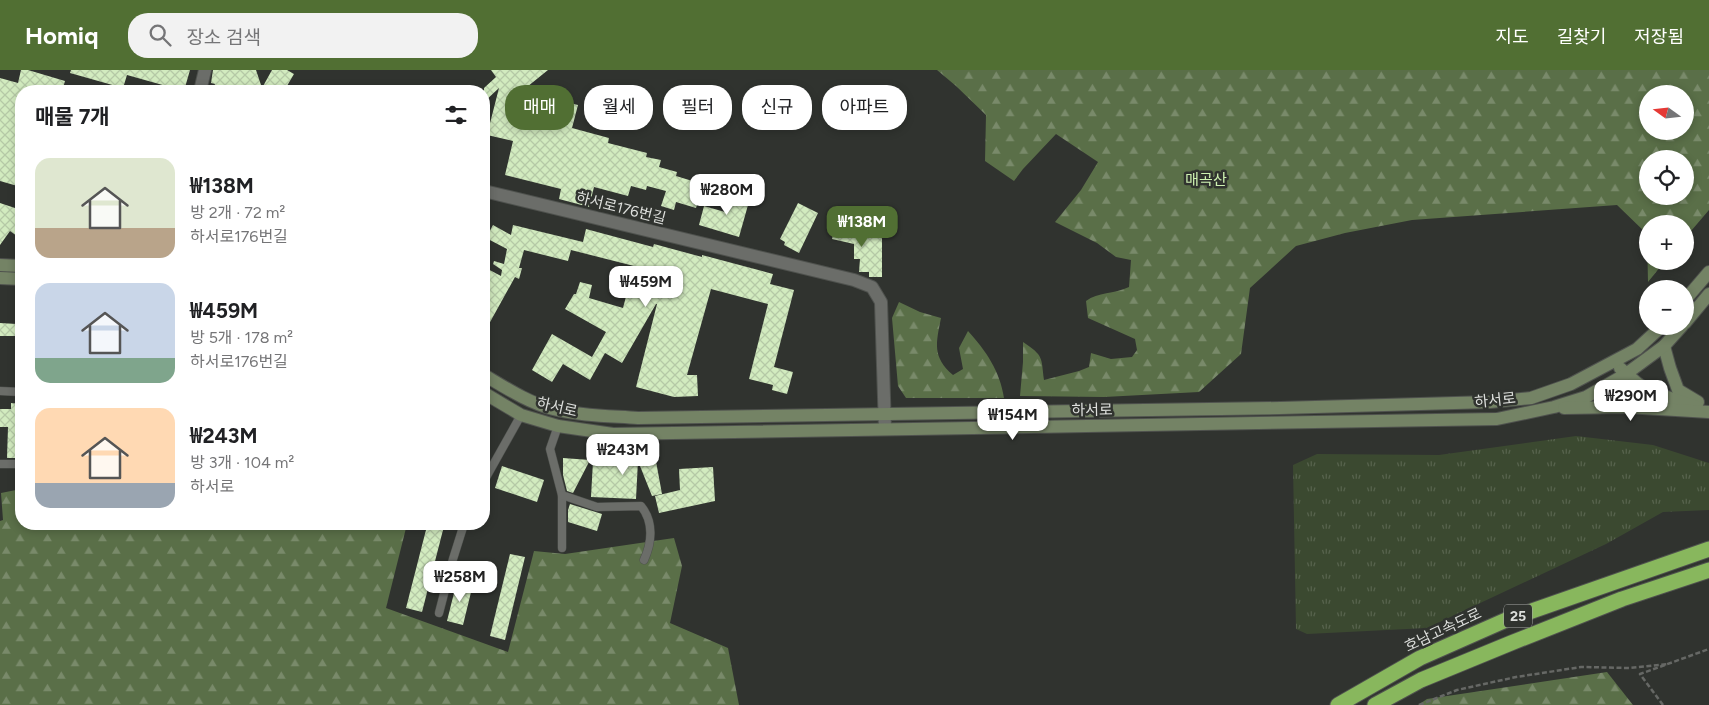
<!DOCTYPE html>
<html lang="ko">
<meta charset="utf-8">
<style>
:root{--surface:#fff;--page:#f2f2f2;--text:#202124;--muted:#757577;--accent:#516f33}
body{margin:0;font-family:Figtree,"Noto Sans KR",sans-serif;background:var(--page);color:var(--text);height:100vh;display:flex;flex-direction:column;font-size:19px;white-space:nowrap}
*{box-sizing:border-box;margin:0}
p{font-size:16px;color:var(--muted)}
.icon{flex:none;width:28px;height:28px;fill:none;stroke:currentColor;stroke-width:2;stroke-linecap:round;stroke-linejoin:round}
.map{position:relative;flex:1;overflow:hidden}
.drawer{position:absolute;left:15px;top:15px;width:475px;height:445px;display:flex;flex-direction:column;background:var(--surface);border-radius:20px;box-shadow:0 2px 8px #0003}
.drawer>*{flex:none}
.hud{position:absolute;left:505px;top:15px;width:475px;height:45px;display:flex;gap:10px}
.needle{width:32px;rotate:285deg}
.controls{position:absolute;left:1639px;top:15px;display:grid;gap:10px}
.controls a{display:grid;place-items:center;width:55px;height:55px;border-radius:50%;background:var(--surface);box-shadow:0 2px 8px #0003;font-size:25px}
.price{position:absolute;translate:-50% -42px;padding:0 11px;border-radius:10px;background:#fff;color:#222;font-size:16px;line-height:32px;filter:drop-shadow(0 1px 2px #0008)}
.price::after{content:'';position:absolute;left:50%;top:30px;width:15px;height:11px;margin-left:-8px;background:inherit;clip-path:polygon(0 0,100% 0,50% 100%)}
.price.active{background:var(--accent);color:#fff}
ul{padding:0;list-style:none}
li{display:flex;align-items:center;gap:15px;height:125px;padding:0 20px}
li span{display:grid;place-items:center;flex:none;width:140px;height:100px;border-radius:15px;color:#555}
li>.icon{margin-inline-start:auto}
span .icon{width:60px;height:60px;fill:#fffc;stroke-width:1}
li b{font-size:21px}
h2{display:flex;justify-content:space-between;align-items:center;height:60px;padding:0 20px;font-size:21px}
.pill{padding:0 18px;border-radius:20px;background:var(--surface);box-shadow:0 2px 8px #0003;font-size:18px;line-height:45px}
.pill.active{background:var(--accent);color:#fff}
header{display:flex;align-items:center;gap:30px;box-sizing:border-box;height:70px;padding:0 25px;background:var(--accent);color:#fff}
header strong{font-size:24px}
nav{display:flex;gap:28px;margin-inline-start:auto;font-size:18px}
.search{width:350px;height:45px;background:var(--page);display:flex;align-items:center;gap:12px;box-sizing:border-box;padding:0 18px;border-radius:20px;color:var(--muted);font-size:19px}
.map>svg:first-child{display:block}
.forest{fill:url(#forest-firs);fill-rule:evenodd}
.park{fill:url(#park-tufts)}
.building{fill:url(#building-cross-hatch)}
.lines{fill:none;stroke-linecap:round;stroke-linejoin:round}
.service-casing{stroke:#4f524e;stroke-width:9}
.minor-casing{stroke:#4f524e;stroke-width:14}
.secondary-casing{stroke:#4f524e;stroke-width:14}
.motorway-casing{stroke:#4f524e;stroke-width:17}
.path{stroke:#666865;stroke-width:2.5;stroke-dasharray:5 2.5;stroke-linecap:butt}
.service{stroke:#6b6d69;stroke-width:8}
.minor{stroke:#6b6d69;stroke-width:12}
.secondary{stroke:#748365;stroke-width:12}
.motorway{stroke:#88b75d;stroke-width:15}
.labels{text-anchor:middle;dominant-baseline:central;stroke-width:5;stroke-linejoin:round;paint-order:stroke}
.shield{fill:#30332f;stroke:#a9aba8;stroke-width:1}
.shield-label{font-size:14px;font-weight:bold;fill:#dddfdc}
.park-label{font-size:15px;fill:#cef2b1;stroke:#30332f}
.street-label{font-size:15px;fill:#dddfdc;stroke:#30332f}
</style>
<header>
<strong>Homiq</strong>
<div class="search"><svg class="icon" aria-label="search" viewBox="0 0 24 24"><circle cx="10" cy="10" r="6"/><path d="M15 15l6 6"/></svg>장소 검색</div>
<nav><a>지도</a><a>길찾기</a><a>저장됨</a></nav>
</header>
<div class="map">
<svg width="1709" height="635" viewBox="0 0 1709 635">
<defs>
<pattern id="forest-firs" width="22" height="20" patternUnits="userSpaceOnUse" patternTransform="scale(1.25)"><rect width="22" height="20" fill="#5a6f48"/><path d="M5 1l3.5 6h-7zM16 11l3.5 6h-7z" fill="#798a6a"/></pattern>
<pattern id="park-tufts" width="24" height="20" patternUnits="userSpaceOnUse" patternTransform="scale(1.25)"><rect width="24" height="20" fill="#3b4930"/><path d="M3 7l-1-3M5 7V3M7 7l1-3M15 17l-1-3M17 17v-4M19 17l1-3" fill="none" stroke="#57634d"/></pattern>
<pattern id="building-cross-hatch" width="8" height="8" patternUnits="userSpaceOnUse" patternTransform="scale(1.25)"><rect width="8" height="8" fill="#d2ebbf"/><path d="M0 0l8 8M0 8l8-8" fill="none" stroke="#b5c9a6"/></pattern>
</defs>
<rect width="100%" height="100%" fill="#30332f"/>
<g class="forest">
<path d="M937,0H1709V140L1685,168V154H1648V191H1665L1648,212L1647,164L1617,135L1412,150L1345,163L1296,176L1250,218L1241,284L1199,322L1104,327L1020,326L1023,292V272C1044,286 1041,287 1044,310L1079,301L1089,297L1091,283L1111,289L1132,287L1137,280L1135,269L1088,248L1086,231C1098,222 1114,224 1129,217L1131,190L1116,187L1097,173L1055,152L1081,120L1098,92L1056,64L1023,99L1014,111L985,91L986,45L956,16ZM1648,24H1685V61H1648ZM1648,89H1685V126H1648Z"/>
<path d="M899,232L920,242L941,248C936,273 932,287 953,305L963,299L959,278L968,261C986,281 1000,301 1004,328H906L898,316L892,248Z"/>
<path d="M21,419V454H407L386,538L508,582L534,481L565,484L674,468L682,496L670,553L728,578L739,635H0V451L3,450L1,423Z"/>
<path d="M1607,602L1633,635H1418L1427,629Z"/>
</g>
<path class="park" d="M1576,366L1653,375L1709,393V440L1663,442L1606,474L1427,558L1307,564L1296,559L1293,395L1317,384L1439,385Z"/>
<g class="building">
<path d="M21,0H28L65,11L62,21H21V117L0,111V8L18,13Z"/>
<path d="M71,0H190L184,21L127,5L123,18L70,3Z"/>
<path d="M213,0H256L262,18L272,0H287L294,4L284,21H213L215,14L211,13Z"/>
<path d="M491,0H548L522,21L578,35L572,58L609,68L608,73L647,83L646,87L661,90L659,97L677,102L676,106L699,113L697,120L702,121L696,138L676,132L674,140L661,136L666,121L647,116L646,120L631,116L628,126L594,117L589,137L559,129L561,119L505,105L513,71L487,65L499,18L484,32V18L496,7Z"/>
<path d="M730,123L750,128L739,167L699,155L704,136L725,142Z"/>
<path d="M0,133L21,140V169L10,161L0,175Z"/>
<path d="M798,133L818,143L799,183L784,175L785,172L780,169Z"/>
<path d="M836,150L882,168V207H869V202H859L860,189H854V174L832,169Z"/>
<path d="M493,155L511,165L513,155L583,172L586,159L653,177L654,174L702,187V185L773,204L770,214L794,220L774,297L793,302L787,324L772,320L773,315L749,309L768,234L711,219L687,305H697L698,326L674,327L636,317L657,234H656L622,293L605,283L590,310L563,294L552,312L532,300L552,264L592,287L606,262L565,239L574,224H576L580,212L592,215L589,228L623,238L634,196L571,180L568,191L524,180L519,198H522L519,209L515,207L484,263V197L501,206L502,200L493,194L494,191L504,194L507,179L486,168Z"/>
<path d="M0,253L17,254V266H0Z"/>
<path d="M11,333L21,334V377H19V388H7L8,357H0V339H11Z"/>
<path d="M599,384L649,387L655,386L662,424L652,426L638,391L636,429L591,427L593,391H599Z"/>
<path d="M563,388L590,390L573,423L567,421L563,405Z"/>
<path d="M502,396L544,410L537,432L495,418Z"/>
<path d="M713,397L715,431L659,443L655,426L680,420L679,399Z"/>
<path d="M570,434L602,444L597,461L568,452V440Z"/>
<path d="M427,456L443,460L422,542L406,538Z"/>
<path d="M510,484L525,487L505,570L490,566Z"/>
<path d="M457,511L473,514L463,555L447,551Z"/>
</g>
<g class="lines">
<defs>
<g id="service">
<path d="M0,321L21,322"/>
<path d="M558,356L550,379L562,425V478"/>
<path d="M0,394H21"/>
<path d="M484,411L521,345"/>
<path d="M562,425L597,437L641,436C654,452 652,473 644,490"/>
<path d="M439,543L453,489L464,454"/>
</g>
<g id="minor">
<path d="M200,21L205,0"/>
<path d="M484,121L854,210L872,217L881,232L885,359"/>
</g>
<g id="secondary">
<path d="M0,195L21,196"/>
<path d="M0,208L21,209"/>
<path d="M1685,230L1709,202"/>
<path d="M1685,253L1709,224"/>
<path d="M1664,276L1670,298L1678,320L1698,332"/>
<path d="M1620,298L1637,313L1649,321L1697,337"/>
<path d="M484,305C506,318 529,333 553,339C581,346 610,346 638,348L1280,338L1490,332L1531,328L1571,314L1637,279L1662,256"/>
<path d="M484,323L521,345L558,356L613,364L1497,349L1554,337L1586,327L1626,304L1664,276L1682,256"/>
<path d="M1564,338L1626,337L1709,342"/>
</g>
<g id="motorway">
<path d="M1338,635L1420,588L1506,550L1709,479"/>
<path d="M1375,635L1421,610L1511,573L1622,529L1709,500"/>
</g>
</defs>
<use href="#service" class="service-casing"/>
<use href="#minor" class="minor-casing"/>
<use href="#secondary" class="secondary-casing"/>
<use href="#motorway" class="motorway-casing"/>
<g class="path">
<path d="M1419,635L1457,620L1516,607L1581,597L1629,598L1668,594"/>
<path d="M1663,635L1640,604L1709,579"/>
</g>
<use href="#service" class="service"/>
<use href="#minor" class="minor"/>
<use href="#secondary" class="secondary"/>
<use href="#motorway" class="motorway"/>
</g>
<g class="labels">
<rect class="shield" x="1504" y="534.5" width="28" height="23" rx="4"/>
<g class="shield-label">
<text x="1518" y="546">25</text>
</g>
<g class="park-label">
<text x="1206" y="110">매곡산</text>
</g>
<g class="street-label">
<text transform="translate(621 138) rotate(14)">하서로176번길</text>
<text transform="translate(1495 330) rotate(-6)">하서로</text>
<text transform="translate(557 337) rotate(13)">하서로</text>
<text transform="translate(1092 340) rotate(-1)">하서로</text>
<text transform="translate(1443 560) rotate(-25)">호남고속도로</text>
</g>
</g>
</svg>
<div class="controls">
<a><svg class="needle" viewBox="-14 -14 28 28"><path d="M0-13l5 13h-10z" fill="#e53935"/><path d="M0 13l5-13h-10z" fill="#757577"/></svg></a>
<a><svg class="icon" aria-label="locate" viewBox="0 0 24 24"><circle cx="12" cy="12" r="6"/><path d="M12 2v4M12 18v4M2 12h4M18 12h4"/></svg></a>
<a>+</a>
<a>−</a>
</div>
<b class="price" style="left:727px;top:146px">₩280M</b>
<b class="price active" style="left:862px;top:178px">₩138M</b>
<b class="price" style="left:646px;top:238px">₩459M</b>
<b class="price" style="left:1631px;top:352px">₩290M</b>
<b class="price" style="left:1013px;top:371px">₩154M</b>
<b class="price" style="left:623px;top:406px">₩243M</b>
<b class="price" style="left:460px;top:533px">₩258M</b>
<div class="hud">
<a class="pill active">매매</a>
<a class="pill">월세</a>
<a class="pill">필터</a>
<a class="pill">신규</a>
<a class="pill">아파트</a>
</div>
<section class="drawer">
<h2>매물 7개<svg class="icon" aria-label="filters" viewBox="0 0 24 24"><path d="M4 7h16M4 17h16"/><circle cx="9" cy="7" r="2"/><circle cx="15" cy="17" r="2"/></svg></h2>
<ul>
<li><span style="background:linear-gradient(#dfe7d0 70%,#b9a48a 0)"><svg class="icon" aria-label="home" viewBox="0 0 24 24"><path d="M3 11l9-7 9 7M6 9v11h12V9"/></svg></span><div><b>₩138M</b><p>방 2개 · 72 m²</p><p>하서로176번길</p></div></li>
<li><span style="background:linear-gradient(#c9d6e8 75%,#7fa58c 0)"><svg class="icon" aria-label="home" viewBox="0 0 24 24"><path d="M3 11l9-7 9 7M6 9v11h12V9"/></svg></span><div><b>₩459M</b><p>방 5개 · 178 m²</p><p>하서로176번길</p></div></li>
<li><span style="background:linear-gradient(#ffd9b3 75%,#9aa5b1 0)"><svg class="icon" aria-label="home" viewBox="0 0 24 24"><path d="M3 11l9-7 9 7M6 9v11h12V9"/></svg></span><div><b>₩243M</b><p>방 3개 · 104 m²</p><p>하서로</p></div></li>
</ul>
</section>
</div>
